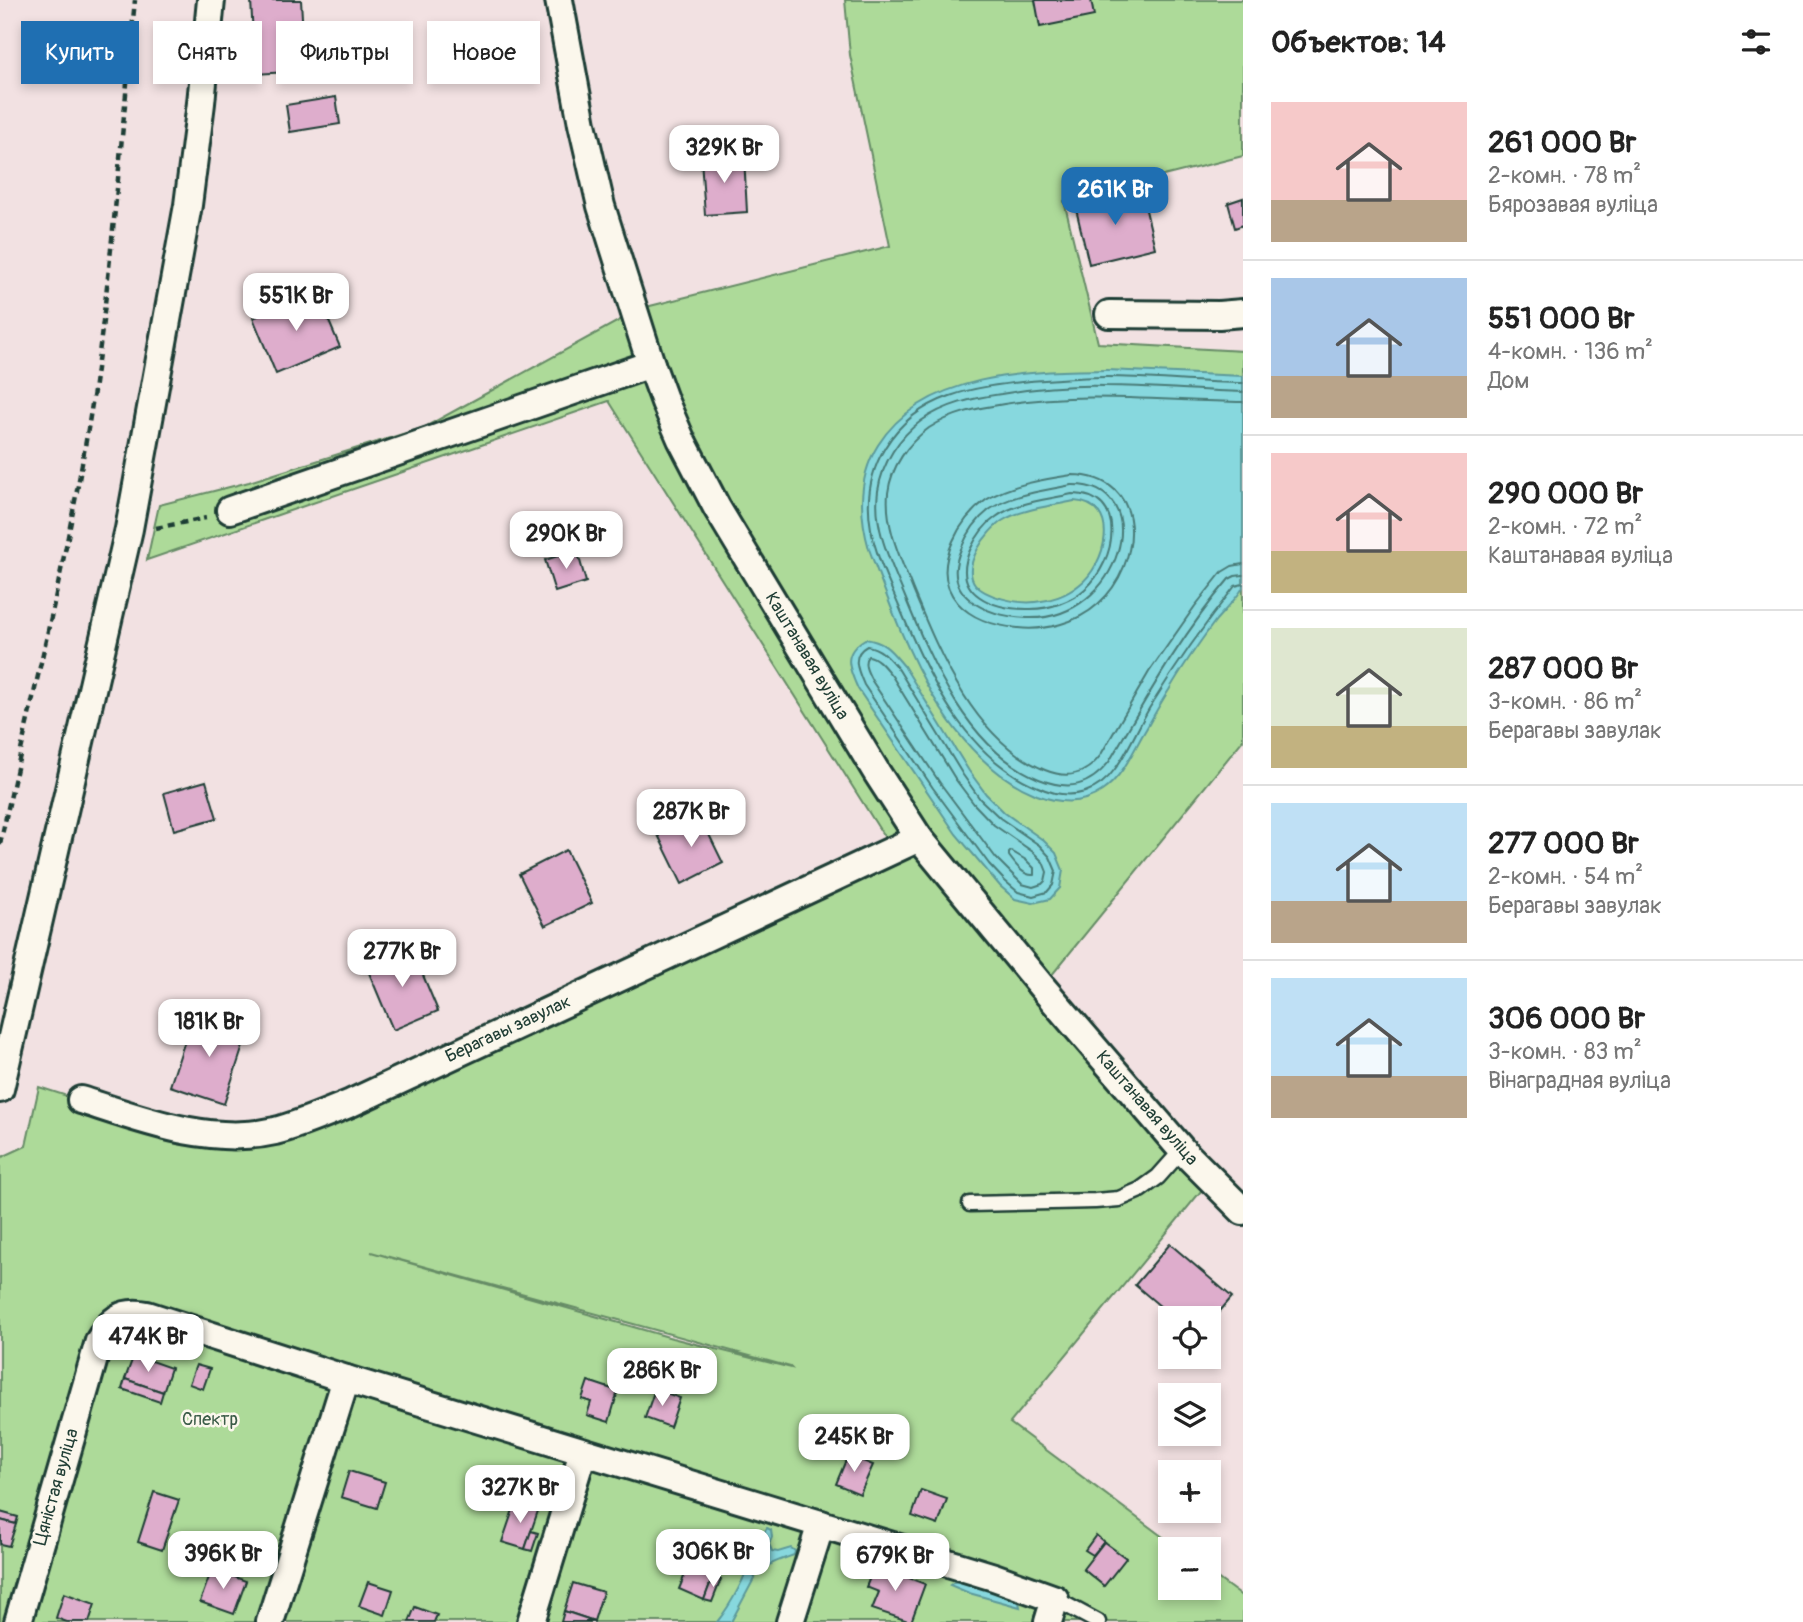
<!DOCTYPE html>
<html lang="ru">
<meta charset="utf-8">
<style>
:root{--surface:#fff;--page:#f2f2f2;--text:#222;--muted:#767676;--line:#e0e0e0;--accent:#1f6fb2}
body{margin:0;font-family:Pangolin,sans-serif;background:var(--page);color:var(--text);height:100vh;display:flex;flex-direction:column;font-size:26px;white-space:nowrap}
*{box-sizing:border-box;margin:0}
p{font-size:23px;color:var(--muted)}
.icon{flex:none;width:38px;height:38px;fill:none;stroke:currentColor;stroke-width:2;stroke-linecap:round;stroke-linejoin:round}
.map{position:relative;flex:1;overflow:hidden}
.sheet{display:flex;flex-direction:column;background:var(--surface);width:560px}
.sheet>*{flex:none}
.guide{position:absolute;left:21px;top:21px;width:665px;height:63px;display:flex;gap:14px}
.fabs{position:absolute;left:1158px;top:1306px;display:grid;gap:14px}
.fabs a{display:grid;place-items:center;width:63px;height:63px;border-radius:0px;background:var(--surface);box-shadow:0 4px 10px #0003;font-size:35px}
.price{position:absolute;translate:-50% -60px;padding:0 16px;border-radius:14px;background:#fff;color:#222;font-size:23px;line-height:46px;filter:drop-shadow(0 2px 4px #0008)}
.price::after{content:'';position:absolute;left:50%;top:42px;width:21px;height:16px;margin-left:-10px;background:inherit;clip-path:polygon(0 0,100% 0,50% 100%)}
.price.active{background:var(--accent);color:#fff}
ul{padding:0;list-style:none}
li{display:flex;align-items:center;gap:21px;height:175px;padding:0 28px}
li+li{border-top:2px solid var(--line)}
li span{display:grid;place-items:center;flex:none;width:196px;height:140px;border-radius:0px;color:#555}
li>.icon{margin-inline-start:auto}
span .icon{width:84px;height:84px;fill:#fffc;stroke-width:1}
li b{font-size:30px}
h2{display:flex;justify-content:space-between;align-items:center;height:84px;padding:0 28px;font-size:30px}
.chip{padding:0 24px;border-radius:0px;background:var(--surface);box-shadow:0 4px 10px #0003;font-size:24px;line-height:63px}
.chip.active{background:var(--accent);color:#fff}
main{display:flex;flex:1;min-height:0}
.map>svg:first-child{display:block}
.green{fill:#adda99;stroke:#668c66;stroke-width:2;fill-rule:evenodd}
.water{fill:#87d8de;stroke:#5d9a9a;stroke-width:2;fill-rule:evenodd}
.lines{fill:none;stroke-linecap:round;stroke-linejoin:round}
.shore{stroke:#497b78;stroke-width:2}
.building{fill:#deadcc;stroke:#1f3d34;stroke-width:2}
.service-casing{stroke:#1f3d34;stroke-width:19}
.minor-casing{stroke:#1f3d34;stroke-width:32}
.path{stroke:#1f3d34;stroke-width:4.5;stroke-dasharray:7 5;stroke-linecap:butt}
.service{stroke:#fbf7ec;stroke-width:14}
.minor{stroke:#fbf7ec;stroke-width:26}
.labels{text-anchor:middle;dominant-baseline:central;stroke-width:5;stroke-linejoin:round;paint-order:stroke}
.street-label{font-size:18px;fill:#1f3d34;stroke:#fbf7ec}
.park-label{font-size:18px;fill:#3b5c48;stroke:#fbf7ec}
</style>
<main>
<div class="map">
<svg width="1243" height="1622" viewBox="0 0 1243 1622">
<rect width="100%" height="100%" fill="#f2e1e2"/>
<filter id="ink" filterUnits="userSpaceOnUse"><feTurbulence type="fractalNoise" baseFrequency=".0143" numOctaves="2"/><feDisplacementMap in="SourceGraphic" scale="14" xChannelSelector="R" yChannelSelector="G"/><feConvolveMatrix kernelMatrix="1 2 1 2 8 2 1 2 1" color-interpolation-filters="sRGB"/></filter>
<g filter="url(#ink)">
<path class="green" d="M845,0H1243V156L1064,201L1098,343L1243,351V740L1042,987L1211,1179L1010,1423L1179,1549H1171V1587H1209V1572L1243,1597V1622H0V1158L26,1146L39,1087L142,1120L272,1131L892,849L609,401L147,560L159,505L249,482L425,427L642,308L890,246L850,55ZM371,1252L790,1367L791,1368L672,1338Z"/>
<g class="water">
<path d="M1107,370L1243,376C1243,431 1243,485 1243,540C1243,550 1243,580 1243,587C1240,595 1222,613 1216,620C1199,643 1183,666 1169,690C1159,705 1151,721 1142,736C1131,756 1121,778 1102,791C1082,805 1058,803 1037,795C942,756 902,637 869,549C859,514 858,477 878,445C924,372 1029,371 1107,370ZM1074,501C1122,504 1106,565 1079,585C1067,595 1050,601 1035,602C1019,604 985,597 975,584C961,565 987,531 1002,521C1021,509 1052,506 1074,501Z"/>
<path d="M865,639C886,642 891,651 904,666L969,771L986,794L1005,813L1043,840L1056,853L1063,870L1060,888L1050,899L1033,903L1015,899L1000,886L956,834L858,689C848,667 842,653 865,639Z"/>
<path d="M767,1528L771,1530L772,1537L769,1544L772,1551L778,1552L791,1548L795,1551L794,1555C780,1560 767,1564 756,1575L731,1622H717C738,1596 749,1565 763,1534Z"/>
<path d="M961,1581L997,1592L1019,1602L1020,1607L969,1593L950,1585L954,1582Z"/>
</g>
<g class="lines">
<g class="shore">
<path d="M1243,383C1198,383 1152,377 1107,377C1081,377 1056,379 1030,381C1003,384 975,387 950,396C893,416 860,469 871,529C876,557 890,585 901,611C929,678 966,758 1038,787C1053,794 1069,797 1085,792C1097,788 1108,779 1115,769C1129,750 1138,727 1150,707C1176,665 1204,625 1235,586L1243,584"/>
<path d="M1243,392C1197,391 1152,386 1106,386C1071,385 1035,388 1001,394C973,398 945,404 921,421C899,437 882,463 878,491C873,528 891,563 905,597C932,663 968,750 1039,779C1069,791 1089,787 1109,762C1146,699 1181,635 1229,579L1235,576L1243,575"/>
<path d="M1243,402C1163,401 1085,391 1004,404C978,408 952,413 929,428C908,443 891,467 888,493C885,528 901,559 913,590C940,655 975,741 1045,770C1067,779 1085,776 1100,756L1149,672L1195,606L1222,572L1232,566L1243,564"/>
<path d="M1072,475C1149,476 1143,564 1098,604C1077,623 1045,631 1018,628C968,624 929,594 953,541C960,525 971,511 986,500C1008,485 1045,479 1072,475Z"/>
<path d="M1071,485C1159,483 1122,622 1027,618C987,616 940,597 961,549C967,534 976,520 989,510C1012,494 1044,491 1071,485Z"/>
<path d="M1072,494C1129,494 1116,562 1085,589C1072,601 1050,609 1031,609C995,610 950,595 970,550C976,537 984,525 996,517C1016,502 1047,500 1072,494Z"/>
<path d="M867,646C882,648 890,660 899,670L963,775L980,799L1000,818L1039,845L1050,857L1056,871L1053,885L1047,892L1033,896L1018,892L1005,881L989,864L933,788L864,685C858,671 850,655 867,646Z"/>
<path d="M868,656C878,657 885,668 892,676L956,780L974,804L994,825L1033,852L1043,862L1047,872L1045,881L1042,884L1033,887L1022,884L996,858L940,783L872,681C868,673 862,663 868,656Z"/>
<path d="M1011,851L1026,860L1034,868V875C1023,876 1015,864 1009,856V853Z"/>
</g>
</g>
<g class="building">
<path d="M251,0H301L305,71L255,74Z"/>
<path d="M1035,0H1091L1094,16L1040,27Z"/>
<path d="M336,97L340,124L290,132L286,105Z"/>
<path d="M744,156L747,212L705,215L701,159Z"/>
<path d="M1141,189L1155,248L1089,264L1075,205Z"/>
<path d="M1243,198V225L1235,228L1228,203Z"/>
<path d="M316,291L340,347L276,374L253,318Z"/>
<path d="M577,550L586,582L555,592L545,560Z"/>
<path d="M206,781L217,818L174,830L164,793Z"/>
<path d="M699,814L723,863L682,884L658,835Z"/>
<path d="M566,850L592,903L545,926L519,874Z"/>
<path d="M412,949L438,1011L393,1030L367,968Z"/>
<path d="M194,1013L248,1031L224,1104L170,1086Z"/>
<path d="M1170,1244L1232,1297L1209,1324V1318H1174L1135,1285Z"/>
<path d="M134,1355L171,1368L163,1392L125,1379Z"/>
<path d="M196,1365L210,1369L203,1389L189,1384Z"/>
<path d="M125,1379L163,1392L160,1402L122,1389Z"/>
<path d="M588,1381L618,1391L609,1422L587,1415L591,1402L582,1399Z"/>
<path d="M655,1389L680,1398L670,1427L645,1418Z"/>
<path d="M848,1455L873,1465L860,1494L836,1484Z"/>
<path d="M349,1471L385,1482L377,1508L341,1497Z"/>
<path d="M921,1490L947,1499L938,1525L912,1516Z"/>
<path d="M154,1492L179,1500L162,1550L138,1542Z"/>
<path d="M516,1501L539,1508L525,1549L502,1542Z"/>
<path d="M0,1512L18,1517L16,1524L0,1520Z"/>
<path d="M0,1520L16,1524L9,1546L0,1544Z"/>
<path d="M531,1531L538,1533L532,1551L525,1549Z"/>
<path d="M1096,1535L1104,1542L1093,1555L1085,1550Z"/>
<path d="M1104,1542L1126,1558L1104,1586L1083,1569Z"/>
<path d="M875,1565L925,1584L911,1622L872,1609L879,1592L866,1587Z"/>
<path d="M688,1567L713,1576L704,1600L679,1589Z"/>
<path d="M212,1569L246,1581L234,1614L200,1602Z"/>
<path d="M713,1576L721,1579L712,1602L704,1600Z"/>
<path d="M368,1582L393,1590L385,1615L359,1606Z"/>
<path d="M573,1583L603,1592L594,1621L564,1611Z"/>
<path d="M64,1593L95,1604L89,1622H67L56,1618Z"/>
<path d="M415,1607L437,1615L434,1622H409Z"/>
<path d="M564,1611L594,1621V1622H561Z"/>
</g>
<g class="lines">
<defs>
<g id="service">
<path d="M970,1204L1095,1201L1119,1199L1140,1190L1158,1177L1182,1150"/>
<path d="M1055,1599L1098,1622"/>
</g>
<g id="minor">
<path d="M559,0L582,124L601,206L624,279L651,364L665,402L681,439L717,508L877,773L919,838L1042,987L1182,1150L1243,1211"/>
<path d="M1109,314L1219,315L1243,313"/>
<path d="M230,510L651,364"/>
<path d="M0,1089L129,529L188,205L201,103L211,0"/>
<path d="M81,1100C143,1120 210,1146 275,1131C302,1124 326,1113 351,1103L919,838"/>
<path d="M18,1622L99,1341C111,1320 121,1310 147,1315L346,1379L994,1577L1055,1599L1048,1622"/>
<path d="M270,1622L346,1379"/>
<path d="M531,1622L583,1452"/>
<path d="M790,1622L821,1524"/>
</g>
</defs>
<use href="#service" class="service-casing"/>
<use href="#minor" class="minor-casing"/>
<g class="path">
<path d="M156,528L206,518"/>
<path d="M0,844C33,694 71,543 94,391C112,261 122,130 135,0"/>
</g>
<use href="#service" class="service"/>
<use href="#minor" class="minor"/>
</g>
</g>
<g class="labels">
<g class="street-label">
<text transform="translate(807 656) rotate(59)">Каштанавая вуліца</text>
<text transform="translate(508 1029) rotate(-25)">Берагавы завулак</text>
<text transform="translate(1147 1108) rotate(49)">Каштанавая вуліца</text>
<text transform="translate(56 1487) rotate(-74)">Цяністая вуліца</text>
</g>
<g class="park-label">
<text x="210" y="1419">Спектр</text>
</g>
</g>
</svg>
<div class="fabs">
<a><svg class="icon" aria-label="locate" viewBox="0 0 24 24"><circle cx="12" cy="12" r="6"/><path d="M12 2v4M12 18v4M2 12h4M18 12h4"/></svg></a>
<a><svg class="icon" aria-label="layers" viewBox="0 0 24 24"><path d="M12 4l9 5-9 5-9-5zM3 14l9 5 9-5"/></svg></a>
<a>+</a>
<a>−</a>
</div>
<b class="price" style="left:724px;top:185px">329K Br</b>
<b class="price active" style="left:1115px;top:227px">261K Br</b>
<b class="price" style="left:296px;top:333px">551K Br</b>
<b class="price" style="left:566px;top:571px">290K Br</b>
<b class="price" style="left:691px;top:849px">287K Br</b>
<b class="price" style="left:402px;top:989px">277K Br</b>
<b class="price" style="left:209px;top:1059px">181K Br</b>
<b class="price" style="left:148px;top:1374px">474K Br</b>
<b class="price" style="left:662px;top:1408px">286K Br</b>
<b class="price" style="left:854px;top:1474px">245K Br</b>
<b class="price" style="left:520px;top:1525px">327K Br</b>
<b class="price" style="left:713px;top:1589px">306K Br</b>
<b class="price" style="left:223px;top:1591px">396K Br</b>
<b class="price" style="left:895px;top:1593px">679K Br</b>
<div class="guide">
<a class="chip active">Купить</a>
<a class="chip">Снять</a>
<a class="chip">Фильтры</a>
<a class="chip">Новое</a>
</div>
</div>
<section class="sheet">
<h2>Объектов: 14<svg class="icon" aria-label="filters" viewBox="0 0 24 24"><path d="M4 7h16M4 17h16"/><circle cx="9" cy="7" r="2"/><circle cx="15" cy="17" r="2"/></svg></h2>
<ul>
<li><span style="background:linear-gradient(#f6c9c9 70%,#b9a48a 0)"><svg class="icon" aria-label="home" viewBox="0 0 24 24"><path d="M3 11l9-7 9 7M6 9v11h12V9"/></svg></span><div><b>261 000 Br</b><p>2-комн. · 78 m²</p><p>Бярозавая вуліца</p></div></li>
<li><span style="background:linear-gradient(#a9c7e8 70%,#b9a48a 0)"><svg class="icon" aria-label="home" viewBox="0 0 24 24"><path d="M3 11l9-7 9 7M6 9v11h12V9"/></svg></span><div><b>551 000 Br</b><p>4-комн. · 136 m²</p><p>Дом</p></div></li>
<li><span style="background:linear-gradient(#f6c9c9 70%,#c2b280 0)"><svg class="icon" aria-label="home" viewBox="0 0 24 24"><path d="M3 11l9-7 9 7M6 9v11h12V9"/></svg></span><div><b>290 000 Br</b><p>2-комн. · 72 m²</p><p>Каштанавая вуліца</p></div></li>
<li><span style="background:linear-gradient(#dfe7d0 70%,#c2b280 0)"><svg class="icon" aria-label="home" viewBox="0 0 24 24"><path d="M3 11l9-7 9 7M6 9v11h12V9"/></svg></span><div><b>287 000 Br</b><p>3-комн. · 86 m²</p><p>Берагавы завулак</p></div></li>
<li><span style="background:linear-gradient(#bfe0f5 70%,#b9a48a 0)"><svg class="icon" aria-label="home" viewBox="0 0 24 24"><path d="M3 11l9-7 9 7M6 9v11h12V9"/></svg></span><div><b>277 000 Br</b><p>2-комн. · 54 m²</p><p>Берагавы завулак</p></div></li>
<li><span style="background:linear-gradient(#bfe0f5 70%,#b9a48a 0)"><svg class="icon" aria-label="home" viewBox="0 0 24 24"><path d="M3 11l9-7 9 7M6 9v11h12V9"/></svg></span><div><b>306 000 Br</b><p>3-комн. · 83 m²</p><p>Вінаградная вуліца</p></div></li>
</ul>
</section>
</main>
